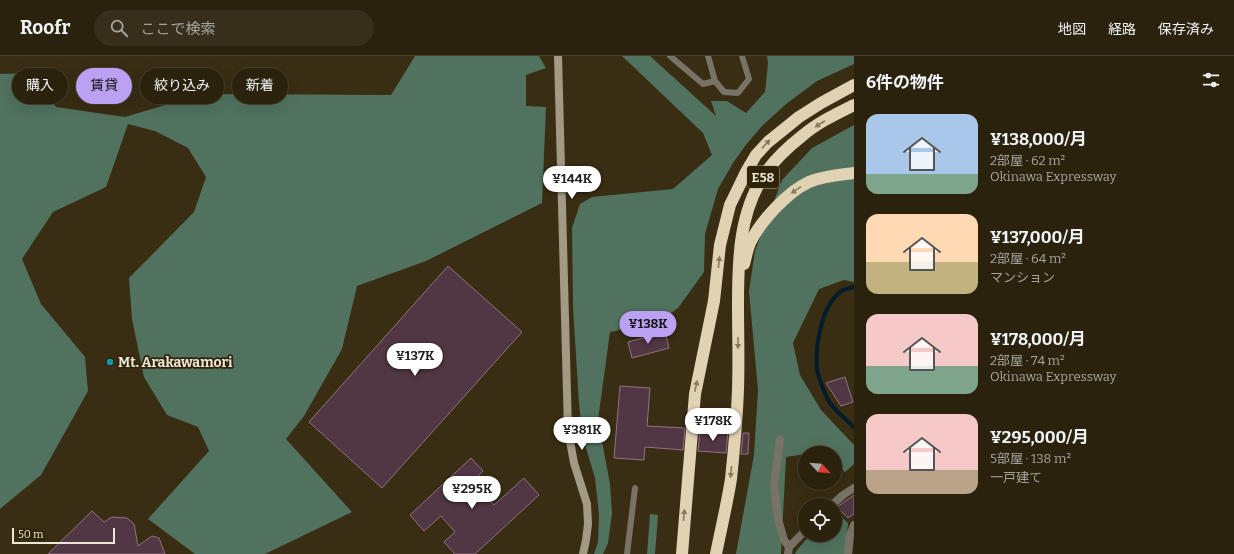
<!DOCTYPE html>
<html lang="ja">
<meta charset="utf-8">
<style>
:root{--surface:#2b220e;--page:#372f1c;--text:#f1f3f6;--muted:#a6a49e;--line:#473f2e;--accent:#bca0f2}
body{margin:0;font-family:Bitter,"Noto Sans JP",serif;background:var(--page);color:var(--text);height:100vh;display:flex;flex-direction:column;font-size:15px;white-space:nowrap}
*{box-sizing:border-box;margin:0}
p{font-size:13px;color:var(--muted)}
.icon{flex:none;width:22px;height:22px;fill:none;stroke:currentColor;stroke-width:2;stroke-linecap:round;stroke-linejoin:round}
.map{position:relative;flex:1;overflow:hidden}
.sheet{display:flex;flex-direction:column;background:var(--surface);width:380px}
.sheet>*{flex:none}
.guide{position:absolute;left:12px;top:12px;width:380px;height:36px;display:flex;gap:8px}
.needle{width:26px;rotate:116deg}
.tools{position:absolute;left:798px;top:390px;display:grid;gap:8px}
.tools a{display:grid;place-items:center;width:44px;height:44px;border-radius:50%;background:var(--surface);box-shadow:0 4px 16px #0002,0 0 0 1px var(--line);font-size:20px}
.scale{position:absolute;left:12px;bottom:10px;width:103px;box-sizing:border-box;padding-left:4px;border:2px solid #ede6d6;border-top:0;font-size:11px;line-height:14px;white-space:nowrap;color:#ede6d6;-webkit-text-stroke:3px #2f2308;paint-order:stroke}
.price{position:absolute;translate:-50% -34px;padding:0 9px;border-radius:14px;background:#fff;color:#222;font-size:13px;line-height:26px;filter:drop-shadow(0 1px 2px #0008)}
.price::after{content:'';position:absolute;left:50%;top:24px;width:12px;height:9px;margin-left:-6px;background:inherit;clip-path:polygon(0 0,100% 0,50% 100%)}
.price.current{background:var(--accent);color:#111}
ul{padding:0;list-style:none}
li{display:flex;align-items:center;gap:12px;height:100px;padding:0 12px}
li span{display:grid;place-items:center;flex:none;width:112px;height:80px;border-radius:12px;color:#555}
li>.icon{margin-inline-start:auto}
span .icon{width:48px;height:48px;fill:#fffc;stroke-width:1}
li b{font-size:17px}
h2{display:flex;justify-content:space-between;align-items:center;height:48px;padding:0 12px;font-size:17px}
.chip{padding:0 14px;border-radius:18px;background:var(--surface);box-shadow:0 4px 16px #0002,0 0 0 1px var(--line);font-size:14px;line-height:36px}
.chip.current{background:var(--accent);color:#111}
header{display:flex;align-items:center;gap:24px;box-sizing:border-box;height:56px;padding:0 20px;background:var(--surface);border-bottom:1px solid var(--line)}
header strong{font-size:19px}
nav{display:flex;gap:22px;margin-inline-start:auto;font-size:14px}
.search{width:280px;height:36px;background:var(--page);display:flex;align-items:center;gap:10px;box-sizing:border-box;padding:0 14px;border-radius:22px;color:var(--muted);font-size:15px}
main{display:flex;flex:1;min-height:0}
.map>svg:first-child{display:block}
.forest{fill:#51725f}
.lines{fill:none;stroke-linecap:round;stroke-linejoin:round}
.stream{stroke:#001c2d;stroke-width:4}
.building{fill:#513643;stroke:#927382}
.lane{stroke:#797367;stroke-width:6}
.street{stroke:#797367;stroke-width:8}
.secondary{stroke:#a39a86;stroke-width:8}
.highway{stroke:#e1d2b4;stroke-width:12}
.oneway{fill:#887a5e}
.culture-dot{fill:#0f9aa8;stroke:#2f2308;stroke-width:1.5}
.labels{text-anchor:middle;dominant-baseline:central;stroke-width:3.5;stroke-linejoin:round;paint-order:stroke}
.shield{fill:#2f2308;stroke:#b4ac98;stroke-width:1}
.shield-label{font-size:13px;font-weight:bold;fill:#ede6d6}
.poi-label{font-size:14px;font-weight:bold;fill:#ede6d6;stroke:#2f2308;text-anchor:start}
</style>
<header>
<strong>Roofr</strong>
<div class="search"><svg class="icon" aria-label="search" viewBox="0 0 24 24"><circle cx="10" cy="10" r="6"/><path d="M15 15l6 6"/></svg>ここで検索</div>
<nav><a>地図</a><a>経路</a><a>保存済み</a></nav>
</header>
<main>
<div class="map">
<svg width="854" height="498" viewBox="0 0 854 498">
<rect width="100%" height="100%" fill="#392d13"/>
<g class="forest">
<path d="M415,0H539L546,12L526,19V50L546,51L542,147L426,205L357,230L342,293L304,360L286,383L352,456L265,498H195L148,463L209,395L198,371L167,359L144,321L132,263L129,222L194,156L206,121L188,92L155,75L128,68L106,131L53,156L22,203L41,248L85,301L88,335L41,419L0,453V18L35,17L56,51L125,61L202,38L391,39Z"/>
<path d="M622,0H650L716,60L711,45H727L746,57L765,36L768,7L767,0H854V8L817,25L786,48L762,70L745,90L733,107L718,133L705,178L704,216L678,252L659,266L610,276L598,364L610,428L612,457L608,487L603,498H594L598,486L599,458L595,422L583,382L579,348L573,251L572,172L580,148L592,141L673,133L712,99L703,77Z"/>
<path d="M854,69V226L844,224L819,233L793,287L800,319L821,354L854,389V408L845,416L835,405V397H827L826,395L805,397V398L786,401L781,498H736L754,399L758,334L749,235L755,195L782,124L812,92Z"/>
<path d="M835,455L848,467L845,498H795L797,494L810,479H835Z"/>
<path d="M650,458L658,459L655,498H647Z"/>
</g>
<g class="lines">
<path class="stream" d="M854,231C849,232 844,233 840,236C821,251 815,291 817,313C817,317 825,338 827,342C833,354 845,362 854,371"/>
</g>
<g class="building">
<path d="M448,210L522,276L382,432L309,366Z"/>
<path d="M665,276L669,292L632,302L628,286Z"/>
<path d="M845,321L853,346L841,350L826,327Z"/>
<path d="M620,330L650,332L647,370L685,372L683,394L645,391L644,404L614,402Z"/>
<path d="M700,374L728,376L726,397L698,395Z"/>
<path d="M743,377H749L748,398H741Z"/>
<path d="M471,402L483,415L473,425L494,449L524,422L539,439L475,498H455L444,486L455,476L441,460L424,475L410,459Z"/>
<path d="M854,439V458L848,462L837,451Z"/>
<path d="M92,455L104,466L112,461L127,462L134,468L138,490L152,480L159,482L165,498H48Z"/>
</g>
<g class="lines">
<g class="lane">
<path d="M670,0L703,28L715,25L708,0"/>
<path d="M715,25L724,36L738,37L749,23L742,0"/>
<path d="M627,498L635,432"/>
</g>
<g class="street">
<path d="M780,384L774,429L778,463L784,484L789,491"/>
<path d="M832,449L843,439L854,432"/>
<path d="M788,498L789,491L805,475"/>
<path d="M848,498L850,479L854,469"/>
</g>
<path class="secondary" d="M558,0L568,374L574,407L587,448L588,468L586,484L583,498"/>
<g class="highway">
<path d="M744,208C746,201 747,194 750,187C760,166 787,136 809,126C823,120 839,119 854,117"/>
<path d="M682,498L695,338L714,245L720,189L730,149L746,116L756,99L768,86L799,61L821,47L854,29"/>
<path d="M716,498C721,473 727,448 731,423C734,394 737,363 738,333C739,305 738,276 738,248C738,203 739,158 764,119C774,104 788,91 802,80C817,67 836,58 854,49"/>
</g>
</g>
<defs><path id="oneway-solid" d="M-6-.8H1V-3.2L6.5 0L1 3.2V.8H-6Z"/></defs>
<g class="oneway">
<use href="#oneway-solid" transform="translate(820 68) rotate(147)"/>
<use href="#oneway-solid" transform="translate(766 88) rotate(-47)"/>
<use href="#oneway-solid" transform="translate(796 134) rotate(146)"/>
<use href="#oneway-solid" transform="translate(719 206) rotate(-84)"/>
<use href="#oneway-solid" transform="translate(738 287) rotate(90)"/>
<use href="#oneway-solid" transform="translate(696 330) rotate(-78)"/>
<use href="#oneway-solid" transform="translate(731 416) rotate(95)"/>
<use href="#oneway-solid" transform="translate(684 459) rotate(-85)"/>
</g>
<circle class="culture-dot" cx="110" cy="306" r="4"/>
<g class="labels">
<rect class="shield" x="747" y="110" width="32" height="22" rx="3"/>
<g class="shield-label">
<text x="763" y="121">E58</text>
</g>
<g class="poi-label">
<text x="118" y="306">Mt. Arakawamori</text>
</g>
</g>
</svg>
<div class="tools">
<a><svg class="needle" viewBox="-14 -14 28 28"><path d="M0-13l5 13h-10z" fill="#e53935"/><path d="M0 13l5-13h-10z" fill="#a6a49e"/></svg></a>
<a><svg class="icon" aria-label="locate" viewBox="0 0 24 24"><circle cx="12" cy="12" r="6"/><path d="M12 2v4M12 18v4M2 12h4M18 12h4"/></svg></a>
</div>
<div class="scale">50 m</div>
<b class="price" style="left:572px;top:144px">¥144K</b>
<b class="price current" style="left:648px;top:289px">¥138K</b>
<b class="price" style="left:415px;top:321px">¥137K</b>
<b class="price" style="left:713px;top:386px">¥178K</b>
<b class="price" style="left:582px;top:395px">¥381K</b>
<b class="price" style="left:472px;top:454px">¥295K</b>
<div class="guide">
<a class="chip">購入</a>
<a class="chip current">賃貸</a>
<a class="chip">絞り込み</a>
<a class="chip">新着</a>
</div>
</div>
<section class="sheet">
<h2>6件の物件<svg class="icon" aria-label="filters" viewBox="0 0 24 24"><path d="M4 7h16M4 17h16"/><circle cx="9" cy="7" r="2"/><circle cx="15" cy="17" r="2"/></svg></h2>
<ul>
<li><span style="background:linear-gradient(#a9c7e8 75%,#7fa58c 0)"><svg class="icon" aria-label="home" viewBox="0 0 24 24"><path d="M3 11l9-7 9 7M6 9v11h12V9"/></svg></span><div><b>¥138,000/月</b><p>2部屋 · 62 m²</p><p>Okinawa Expressway</p></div></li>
<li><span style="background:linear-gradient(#ffd9b3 60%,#c2b280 0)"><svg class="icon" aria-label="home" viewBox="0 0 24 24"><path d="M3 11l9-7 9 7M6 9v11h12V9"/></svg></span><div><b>¥137,000/月</b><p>2部屋 · 64 m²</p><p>マンション</p></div></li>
<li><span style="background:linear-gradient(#f6c9c9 65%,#7fa58c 0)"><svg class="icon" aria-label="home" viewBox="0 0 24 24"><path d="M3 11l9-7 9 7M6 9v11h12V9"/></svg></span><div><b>¥178,000/月</b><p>2部屋 · 74 m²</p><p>Okinawa Expressway</p></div></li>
<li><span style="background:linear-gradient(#f6c9c9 70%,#b9a48a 0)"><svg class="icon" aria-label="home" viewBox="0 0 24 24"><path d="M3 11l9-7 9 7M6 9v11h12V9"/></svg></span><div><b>¥295,000/月</b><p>5部屋 · 138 m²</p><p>一戸建て</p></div></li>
</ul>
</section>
</main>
